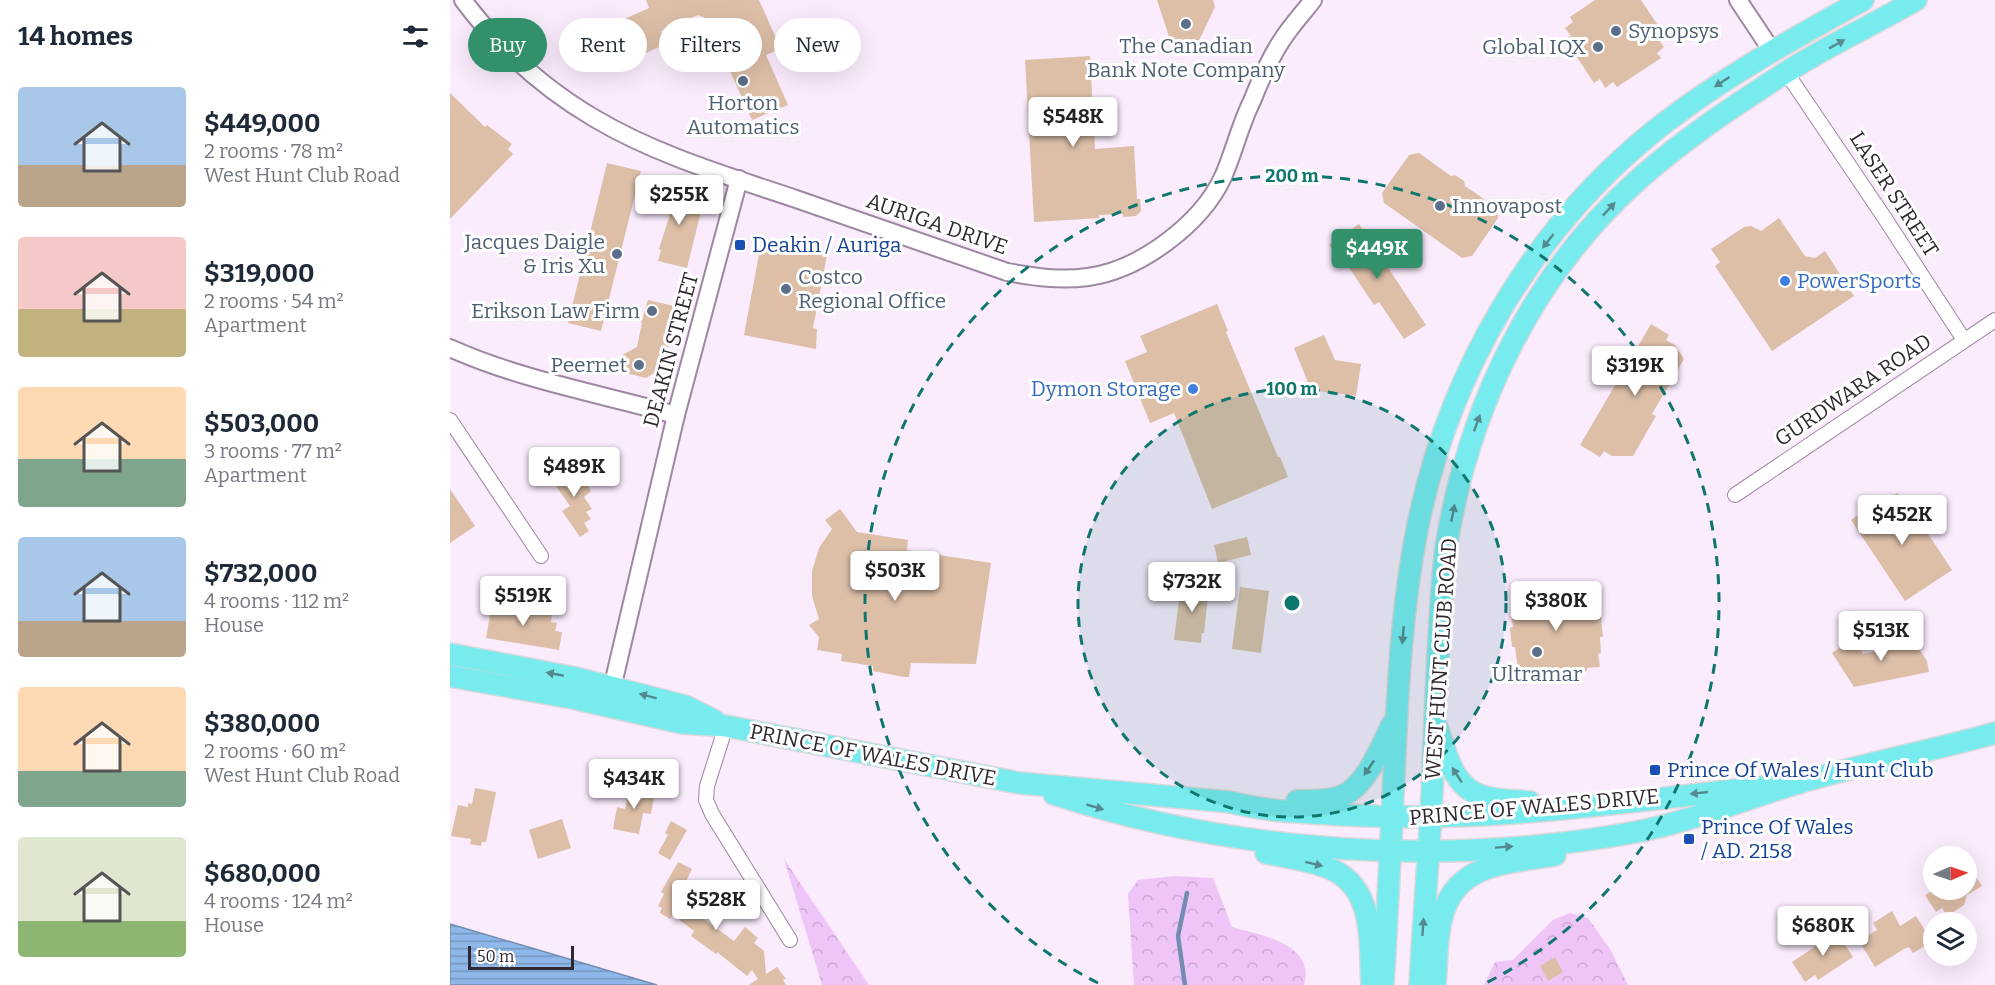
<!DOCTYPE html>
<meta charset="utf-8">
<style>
:root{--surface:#fff;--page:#f2f2f3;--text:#1f2937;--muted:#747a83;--accent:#32916a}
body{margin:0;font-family:Bitter,serif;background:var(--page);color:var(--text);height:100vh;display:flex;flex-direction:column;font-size:22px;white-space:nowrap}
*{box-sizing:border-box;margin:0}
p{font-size:20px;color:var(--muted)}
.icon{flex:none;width:33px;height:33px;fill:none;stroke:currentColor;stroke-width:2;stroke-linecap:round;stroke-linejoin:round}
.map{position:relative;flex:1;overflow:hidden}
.drawer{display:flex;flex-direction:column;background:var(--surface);width:450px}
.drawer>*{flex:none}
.hud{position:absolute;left:18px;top:18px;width:570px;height:54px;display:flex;gap:12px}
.needle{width:39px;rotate:88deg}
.fabs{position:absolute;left:1473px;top:846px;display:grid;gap:12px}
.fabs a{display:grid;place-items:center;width:54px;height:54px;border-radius:50%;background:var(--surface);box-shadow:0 6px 24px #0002;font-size:30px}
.scale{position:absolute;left:18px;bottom:15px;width:106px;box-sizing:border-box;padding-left:6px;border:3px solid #302731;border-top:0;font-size:16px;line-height:21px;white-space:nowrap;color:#302731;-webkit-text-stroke:4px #fff;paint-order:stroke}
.price{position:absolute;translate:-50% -51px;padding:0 14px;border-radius:6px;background:#fff;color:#222;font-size:20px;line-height:39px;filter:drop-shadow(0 2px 3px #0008)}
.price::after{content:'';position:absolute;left:50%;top:36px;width:18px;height:14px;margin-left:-9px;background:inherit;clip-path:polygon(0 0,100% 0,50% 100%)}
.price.on{background:var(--accent);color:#fff}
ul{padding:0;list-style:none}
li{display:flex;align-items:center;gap:18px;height:150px;padding:0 18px}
li span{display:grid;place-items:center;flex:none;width:168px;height:120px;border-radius:6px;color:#555}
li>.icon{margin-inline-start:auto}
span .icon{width:72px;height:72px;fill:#fffc;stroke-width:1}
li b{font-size:26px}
h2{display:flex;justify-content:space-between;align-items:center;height:72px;padding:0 18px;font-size:26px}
.chip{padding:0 21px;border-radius:27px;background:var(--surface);box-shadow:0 6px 24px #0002;font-size:21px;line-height:54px}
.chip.on{background:var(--accent);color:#fff}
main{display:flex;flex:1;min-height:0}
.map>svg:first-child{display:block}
.forest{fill:url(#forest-crowns)}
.water{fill:url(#water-rules);stroke:#728cb2;stroke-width:1.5}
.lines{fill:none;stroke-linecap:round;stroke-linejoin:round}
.stream{stroke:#728cb2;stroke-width:4.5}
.building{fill:#ddbfa8}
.minor-casing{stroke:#9d87a1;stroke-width:16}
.tertiary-casing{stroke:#9d87a1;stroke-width:20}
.primary-casing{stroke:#dad8da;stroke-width:24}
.minor{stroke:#fff;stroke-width:14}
.tertiary{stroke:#fff;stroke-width:16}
.primary{stroke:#78ebef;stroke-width:21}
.oneway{fill:#548990}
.ring{fill:none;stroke:#0f766e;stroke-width:3;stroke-dasharray:10 8}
.service-dot{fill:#5c6f8a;stroke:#fff;stroke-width:2}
.transit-dot{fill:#1a4fb4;stroke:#fff;stroke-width:2}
.shop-dot{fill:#3f7fe0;stroke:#fff;stroke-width:2}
.labels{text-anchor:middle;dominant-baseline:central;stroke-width:6;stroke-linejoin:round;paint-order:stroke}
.service-label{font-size:21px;fill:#4e5e75;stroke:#fff;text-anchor:end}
.street-label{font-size:21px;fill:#302731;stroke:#fff}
.transit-label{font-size:21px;fill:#164399;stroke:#fff;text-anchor:start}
.shop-label{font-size:21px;fill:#366cbe;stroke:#fff;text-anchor:start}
.centre{fill:#0f766e;stroke:#fff;stroke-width:3}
.ring-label{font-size:18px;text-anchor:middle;font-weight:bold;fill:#0f766e;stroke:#fff;stroke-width:6;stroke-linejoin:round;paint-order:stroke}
</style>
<main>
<section class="drawer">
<h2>14 homes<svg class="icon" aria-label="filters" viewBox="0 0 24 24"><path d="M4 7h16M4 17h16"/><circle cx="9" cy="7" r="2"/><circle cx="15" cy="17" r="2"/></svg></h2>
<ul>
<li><span style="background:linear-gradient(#a9c7e8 65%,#b9a48a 0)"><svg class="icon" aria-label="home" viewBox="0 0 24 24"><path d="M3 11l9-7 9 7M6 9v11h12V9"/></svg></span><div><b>$449,000</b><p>2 rooms · 78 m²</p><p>West Hunt Club Road</p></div></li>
<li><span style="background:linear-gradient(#f6c9c9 60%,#c2b280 0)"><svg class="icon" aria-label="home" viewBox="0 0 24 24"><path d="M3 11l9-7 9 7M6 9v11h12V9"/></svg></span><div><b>$319,000</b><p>2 rooms · 54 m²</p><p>Apartment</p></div></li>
<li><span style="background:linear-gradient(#ffd9b3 60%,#7fa58c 0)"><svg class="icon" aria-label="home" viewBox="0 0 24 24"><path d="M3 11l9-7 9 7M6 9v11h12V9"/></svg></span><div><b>$503,000</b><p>3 rooms · 77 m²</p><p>Apartment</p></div></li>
<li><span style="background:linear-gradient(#a9c7e8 70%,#b9a48a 0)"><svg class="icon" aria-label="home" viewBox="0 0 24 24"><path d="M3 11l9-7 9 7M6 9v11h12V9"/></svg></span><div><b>$732,000</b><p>4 rooms · 112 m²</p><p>House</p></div></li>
<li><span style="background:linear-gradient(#ffd9b3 70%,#7fa58c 0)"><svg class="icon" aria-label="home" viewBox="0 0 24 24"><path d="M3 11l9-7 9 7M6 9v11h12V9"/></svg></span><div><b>$380,000</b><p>2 rooms · 60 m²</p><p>West Hunt Club Road</p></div></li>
<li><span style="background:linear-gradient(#dfe7d0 70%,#8fb573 0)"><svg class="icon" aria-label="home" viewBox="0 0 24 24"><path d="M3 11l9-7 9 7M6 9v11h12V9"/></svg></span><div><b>$680,000</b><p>4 rooms · 124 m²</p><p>House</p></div></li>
</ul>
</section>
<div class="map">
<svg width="1545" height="985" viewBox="0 0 1545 985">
<defs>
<pattern id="forest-crowns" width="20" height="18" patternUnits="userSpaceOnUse" patternTransform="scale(1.5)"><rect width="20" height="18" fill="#efc5f7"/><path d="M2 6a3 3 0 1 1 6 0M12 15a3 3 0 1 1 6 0" fill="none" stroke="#cda9d4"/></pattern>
<pattern id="water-rules" width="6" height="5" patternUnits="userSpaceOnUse" patternTransform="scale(1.5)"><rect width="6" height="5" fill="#8eb8e9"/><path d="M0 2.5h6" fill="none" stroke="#7496bd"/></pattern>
</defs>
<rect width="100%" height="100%" fill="#faebfd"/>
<g class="forest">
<path d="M334,859L419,985H372Z"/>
<path d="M725,876L763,878L782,927C811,935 866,944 854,985H684L678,894L688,880Z"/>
<path d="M1120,913L1138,918L1160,949L1178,985H1034L1045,962L1063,960L1103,920Z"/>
</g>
<path class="water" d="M0,924L207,985H0Z"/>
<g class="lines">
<path class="stream" d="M735,985L728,936L737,893"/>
</g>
<g class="building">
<path d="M196,0H309L331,49L316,55L338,105L302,120L279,69L293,63L277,27L267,22L261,25L258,19L248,15L211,31L216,44L166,66L150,30L199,8Z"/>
<path d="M707,0H763L765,7L746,47L737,50L736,45L723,49Z"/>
<path d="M1145,0H1191L1215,36L1209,40L1214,47L1207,53L1211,58L1167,87L1163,82L1155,88L1150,79L1144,83L1115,39L1121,36L1115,28L1123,22L1120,17Z"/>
<path d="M640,56L645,149L684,146L687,199H690L691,211L686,216L673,217V214L649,215V218L584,222L575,60Z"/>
<path d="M0,93L35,127L37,125L62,144L58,149L63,154L0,219Z"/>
<path d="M969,153L1001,176L1005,175L1014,181L1015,186L1047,208L1048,218L1022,256L1012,258L934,203L932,193L959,155Z"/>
<path d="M157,163L191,171L151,331L118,323Z"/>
<path d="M214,184L242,191L252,207L237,268L208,261L211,250L209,249L220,214L211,199Z"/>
<path d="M1329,218L1355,256L1365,258L1375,251L1404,296L1322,351L1265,266L1270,262L1261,249L1294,227L1301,226L1311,231Z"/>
<path d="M909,224L976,325L954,339L929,302L924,305L896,263L893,266L879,245Z"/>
<path d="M312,238L378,250L363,328L367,329L366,349L294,335Z"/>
<path d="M198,300L228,307L213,368L196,378L168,371L172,355L187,347L192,323H191Z"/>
<path d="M767,304L778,331L776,332L828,457H830L838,477L762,509L724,413L700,423L675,361L697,352L690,336Z"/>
<path d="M1201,324L1219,335L1216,340L1225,345L1234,359L1202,414L1206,416L1183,456H1162L1154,451L1150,457L1130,445Z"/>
<path d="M874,335L885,360L911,364L906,396L861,390L844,348Z"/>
<path d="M124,463L141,491L134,497L142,509L136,512L141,519L134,523L139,531L130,537L112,511L120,506L101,479Z"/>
<path d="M0,489L25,526L0,543Z"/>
<path d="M1447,493L1454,504L1457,502L1502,570L1455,601L1401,520L1432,499L1434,502Z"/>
<path d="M390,509L407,532L458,540L457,550L541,563L526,664L461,663L459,677H454L423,671V666L391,661L392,654L367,650L369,637L359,625L369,619L362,596V571L369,548L382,529L375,520Z"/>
<path d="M797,537L801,555L768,563L764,545Z"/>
<path d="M731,583L759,586L754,633H752L751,643L724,640Z"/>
<path d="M1111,585V589L1134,586V590L1141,589V595H1145L1147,617H1151L1153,637H1150L1151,653L1148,654L1150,667L1137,668V671L1121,673V677L1102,679L1101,675L1079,678V675L1072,676L1071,670H1068L1065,647H1062L1060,628L1063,627L1061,611H1064L1063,598L1076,596L1075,593L1092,591L1091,588Z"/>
<path d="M790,587L819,591L811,653L782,649Z"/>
<path d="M42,604L102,614L101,622L107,623L105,631L112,632L109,650L36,638Z"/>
<path d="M1459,634L1477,661L1479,672L1404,687L1382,653L1404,638L1413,654L1437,649Z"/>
<path d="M180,787L205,791L201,814L193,813L189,834L163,829L167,807L175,809Z"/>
<path d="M25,788L46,792L36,842H32L31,846L20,844L21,839L1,836L8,805L18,807V803L22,804Z"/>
<path d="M112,819L121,848L88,859L79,830Z"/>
<path d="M221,821L237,830L220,860L208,853L218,835L215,833Z"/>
<path d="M228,862L242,869L233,888L248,898L241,910L284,941L295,927L308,938L304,943L314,951L316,974L327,967L336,979L333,980L336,985H299L308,979L302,970L297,976L267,952L266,954L241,936L244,931L223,915L220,919L210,913L212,908L208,906L214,894L211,892Z"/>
<path d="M1516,862L1532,886L1517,895L1514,905L1497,916L1492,908L1486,912L1475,895L1484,890H1516Z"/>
<path d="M1442,911L1450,926L1466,916L1482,942L1463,953L1459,947L1454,949L1425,967L1409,941L1427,930L1423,923Z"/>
<path d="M1384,928L1403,957L1368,980L1365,975L1355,982L1342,962L1369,944L1366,940Z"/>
<path d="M1105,957L1113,972L1098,981L1090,966Z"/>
</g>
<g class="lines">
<defs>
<g id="minor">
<path d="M1336,72L1434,217L1514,340"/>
<path d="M0,420L91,556"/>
<path d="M1285,495L1545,320"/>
<path d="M276,726L257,786L256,800L262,814L340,940"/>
</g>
<g id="tertiary">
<path d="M13,0C48,47 93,88 144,118C206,155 278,176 346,199C417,224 487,248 557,272C585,277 610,281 638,277C690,270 751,224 773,177C784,152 790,125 802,101C810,81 820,58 832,40C841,26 853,13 863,0"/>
<path d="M1288,0L1322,51"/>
<path d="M0,348C71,380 151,394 226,415"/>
<path d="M160,697L226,415L289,179"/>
</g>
<g id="primary">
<path d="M0,654L126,678L235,706L265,721"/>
<path d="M0,676L122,698L232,723L276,726L569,783L780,802C818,812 858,813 897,815C1046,824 1200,798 1349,783"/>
<path d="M988,730C996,752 1002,782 1025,793C1040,801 1063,800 1080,802"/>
<path d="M604,794C787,854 996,867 1186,832C1242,821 1295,799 1348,783C1413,764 1480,751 1545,733"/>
<path d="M847,801C862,800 881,802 894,795C917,784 931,747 942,725"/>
<path d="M816,853C836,857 857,860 876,867C926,885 919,940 922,984"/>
<path d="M933,985C937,922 940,859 943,796C947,706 950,614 968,525C999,373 1082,230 1203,132C1268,80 1341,40 1413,0"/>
<path d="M970,985C973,921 979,857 982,794C984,742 986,690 989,638C991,608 992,578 996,548C1018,408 1082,274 1189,179C1234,139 1285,105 1335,73C1377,46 1423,25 1466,0"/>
<path d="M985,985C987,964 986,941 991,921C1004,862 1056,864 1105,855"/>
</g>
</defs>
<use href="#minor" class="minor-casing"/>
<use href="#tertiary" class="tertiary-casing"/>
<use href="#primary" class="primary-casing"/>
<use href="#minor" class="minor"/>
<use href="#tertiary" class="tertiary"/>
<use href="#primary" class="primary"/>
</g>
<defs><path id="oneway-solid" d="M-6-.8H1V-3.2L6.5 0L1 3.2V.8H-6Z" transform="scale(1.5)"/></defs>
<g class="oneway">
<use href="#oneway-solid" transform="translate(1387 44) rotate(-29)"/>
<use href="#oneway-solid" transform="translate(1272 82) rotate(147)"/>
<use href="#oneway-solid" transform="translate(1159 209) rotate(-47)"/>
<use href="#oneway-solid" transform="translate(1098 241) rotate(128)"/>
<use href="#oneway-solid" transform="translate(1027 423) rotate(-70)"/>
<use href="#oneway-solid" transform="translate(1003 513) rotate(-79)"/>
<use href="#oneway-solid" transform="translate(953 635) rotate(95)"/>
<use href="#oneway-solid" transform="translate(105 674) rotate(-169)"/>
<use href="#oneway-solid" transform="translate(198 696) rotate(-165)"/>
<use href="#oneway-solid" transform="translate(919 768) rotate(124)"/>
<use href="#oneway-solid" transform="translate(1007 775) rotate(-123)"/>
<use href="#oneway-solid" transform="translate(1249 793) rotate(174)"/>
<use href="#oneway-solid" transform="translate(645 807) rotate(16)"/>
<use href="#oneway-solid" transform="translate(1054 847) rotate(-4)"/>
<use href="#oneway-solid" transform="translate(864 864) rotate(14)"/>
<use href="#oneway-solid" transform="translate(973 927) rotate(-86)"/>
</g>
<circle cx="842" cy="603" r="214" fill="#0f766e" fill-opacity=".12"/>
<g class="ring">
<circle cx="842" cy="603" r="214"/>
<path d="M648 983A427 427 0 1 1 1036 983"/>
</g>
<g class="service-dot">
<circle cx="736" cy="24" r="6"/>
<circle cx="1166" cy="31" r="6"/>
<circle cx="1148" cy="47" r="6"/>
<circle cx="293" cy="81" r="6"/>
<circle cx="990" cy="206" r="6"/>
<circle cx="167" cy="254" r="6"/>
<circle cx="336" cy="289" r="6"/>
<circle cx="202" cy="311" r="6"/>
<circle cx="189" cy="365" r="6"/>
<circle cx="1087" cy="652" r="6"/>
</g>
<g class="transit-dot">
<rect x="284" y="239" width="12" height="12" rx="3"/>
<rect x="1199" y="764" width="12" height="12" rx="3"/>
<rect x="1233" y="833" width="12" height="12" rx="3"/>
</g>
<g class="shop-dot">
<circle cx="1335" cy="281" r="6"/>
<circle cx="743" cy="389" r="6"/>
</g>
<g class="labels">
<g class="service-label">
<text x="1178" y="31" text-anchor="start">Synopsys</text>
<text x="736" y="46" text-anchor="middle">The Canadian<tspan x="736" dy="24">Bank Note Company</tspan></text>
<text x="1136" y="47">Global IQX</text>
<text x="293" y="103" text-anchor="middle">Horton<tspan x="293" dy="24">Automatics</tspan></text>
<text x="1002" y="206" text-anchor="start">Innovapost</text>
<text x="155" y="242">Jacques Daigle<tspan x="155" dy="24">&amp; Iris Xu</tspan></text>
<text x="348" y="277" text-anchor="start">Costco<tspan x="348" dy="24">Regional Office</tspan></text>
<text x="190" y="311">Erikson Law Firm</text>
<text x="177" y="365">Peernet</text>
<text x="1087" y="674" text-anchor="middle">Ultramar</text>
</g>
<g class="street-label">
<text transform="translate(1444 194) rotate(57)">LASER STREET</text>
<text transform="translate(487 224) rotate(19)">AURIGA DRIVE</text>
<text transform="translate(221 350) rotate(-75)">DEAKIN STREET</text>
<text transform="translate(1403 390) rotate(-34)">GURDWARA ROAD</text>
<text transform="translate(991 659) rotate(-86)">WEST HUNT CLUB ROAD</text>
<text transform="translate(423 755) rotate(11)">PRINCE OF WALES DRIVE</text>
<text transform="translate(1084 807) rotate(-5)">PRINCE OF WALES DRIVE</text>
</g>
<g class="transit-label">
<text x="302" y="245">Deakin / Auriga</text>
<text x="1217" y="770">Prince Of Wales / Hunt Club</text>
<text x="1251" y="827">Prince Of Wales<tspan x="1251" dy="24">/ AD. 2158</tspan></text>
</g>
<g class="shop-label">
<text x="1347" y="281">PowerSports</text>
<text x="731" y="389" text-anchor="end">Dymon Storage</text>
</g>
</g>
<circle cx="842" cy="603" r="9" class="centre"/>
<g class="ring-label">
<text x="842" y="182">200 m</text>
<text x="842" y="395">100 m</text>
</g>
</svg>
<div class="fabs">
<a><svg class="needle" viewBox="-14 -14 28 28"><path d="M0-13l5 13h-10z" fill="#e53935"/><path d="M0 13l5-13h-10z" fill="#747a83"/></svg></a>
<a><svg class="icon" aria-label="layers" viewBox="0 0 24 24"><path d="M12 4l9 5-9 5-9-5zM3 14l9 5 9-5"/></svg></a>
</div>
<div class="scale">50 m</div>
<b class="price" style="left:623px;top:148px">$548K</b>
<b class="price" style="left:229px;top:226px">$255K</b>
<b class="price on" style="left:927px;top:280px">$449K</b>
<b class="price" style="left:1185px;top:397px">$319K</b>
<b class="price" style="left:124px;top:498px">$489K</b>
<b class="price" style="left:1452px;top:546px">$452K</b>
<b class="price" style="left:445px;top:602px">$503K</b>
<b class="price" style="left:742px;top:613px">$732K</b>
<b class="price" style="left:73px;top:627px">$519K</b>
<b class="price" style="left:1106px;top:632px">$380K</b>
<b class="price" style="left:1431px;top:662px">$513K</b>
<b class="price" style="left:184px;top:810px">$434K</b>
<b class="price" style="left:266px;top:931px">$528K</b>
<b class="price" style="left:1373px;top:957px">$680K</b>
<div class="hud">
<a class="chip on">Buy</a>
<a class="chip">Rent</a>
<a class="chip">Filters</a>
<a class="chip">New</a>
</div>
</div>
</main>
